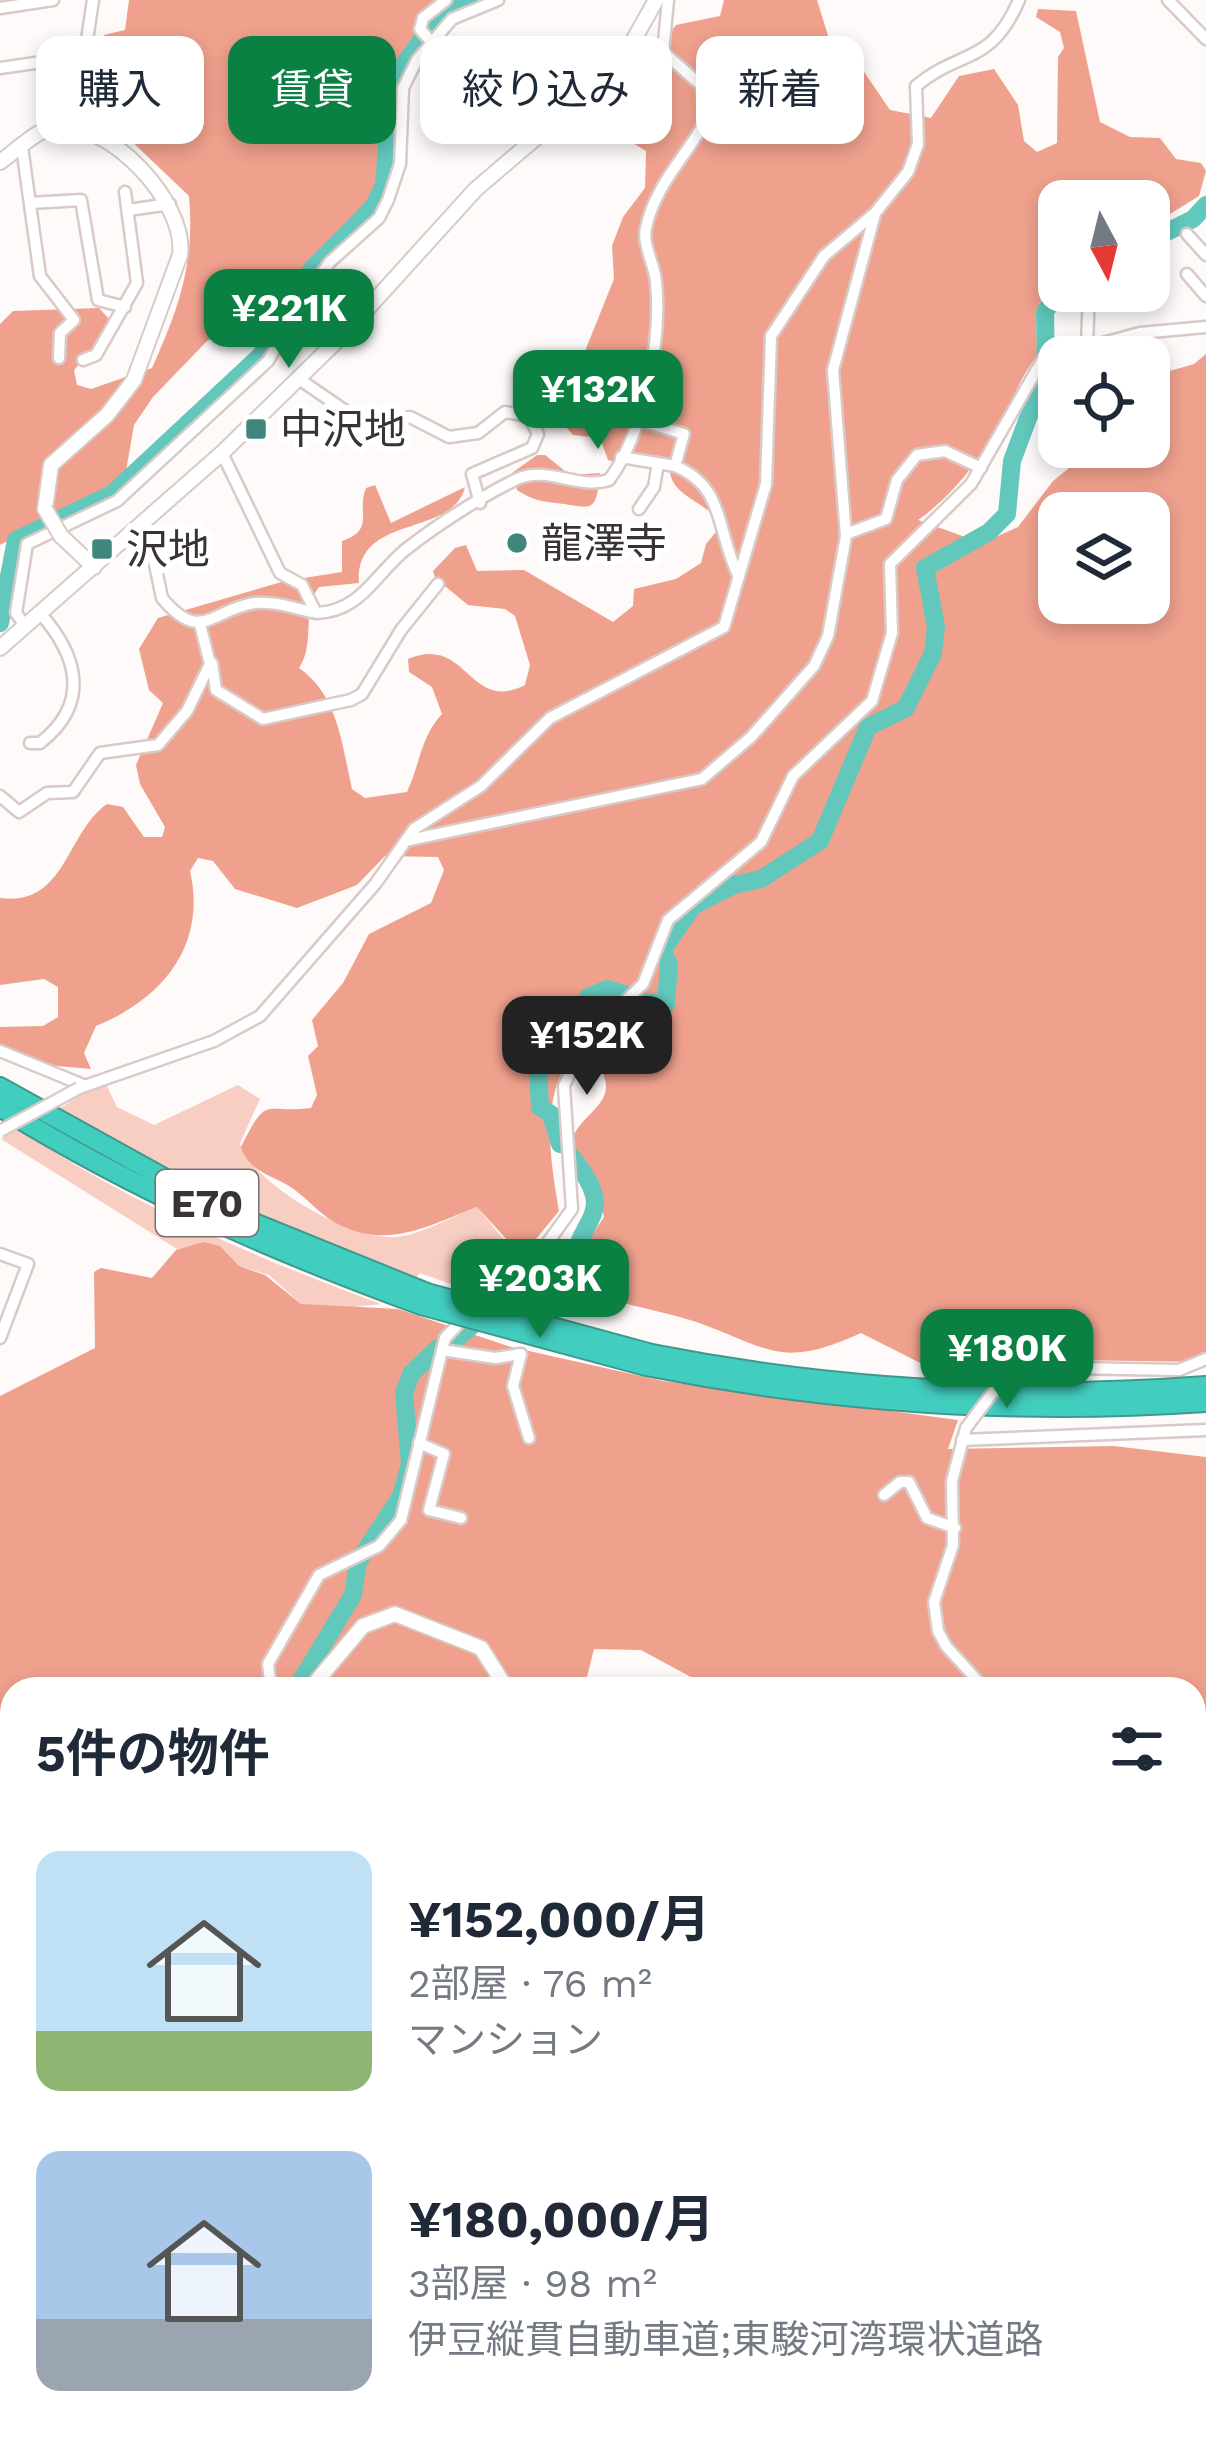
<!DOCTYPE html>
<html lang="ja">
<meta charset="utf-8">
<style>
:root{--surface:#fff;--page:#f6f6f7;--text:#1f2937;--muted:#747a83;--accent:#0b8043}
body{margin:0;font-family:"Work Sans","Noto Sans JP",sans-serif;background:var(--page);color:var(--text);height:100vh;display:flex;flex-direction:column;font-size:45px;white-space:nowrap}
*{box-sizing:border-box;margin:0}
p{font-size:39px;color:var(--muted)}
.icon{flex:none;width:66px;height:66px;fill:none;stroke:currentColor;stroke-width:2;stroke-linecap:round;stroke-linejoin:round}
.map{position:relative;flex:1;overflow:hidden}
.sheet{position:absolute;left:0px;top:1677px;width:1206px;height:771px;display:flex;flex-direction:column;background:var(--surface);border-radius:36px 36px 0 0;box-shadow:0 6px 18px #0003}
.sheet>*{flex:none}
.banner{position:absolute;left:36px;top:36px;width:1134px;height:108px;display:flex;gap:24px}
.needle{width:78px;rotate:173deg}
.tools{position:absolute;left:1038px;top:180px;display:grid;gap:24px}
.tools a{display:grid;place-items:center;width:132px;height:132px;border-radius:24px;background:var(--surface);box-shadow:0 6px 18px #0003;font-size:60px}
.price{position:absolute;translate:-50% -102px;padding:0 27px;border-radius:24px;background:var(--accent);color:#fff;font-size:39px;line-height:78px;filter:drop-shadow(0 3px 6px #0008)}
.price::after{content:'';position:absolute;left:50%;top:72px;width:36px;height:27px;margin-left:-18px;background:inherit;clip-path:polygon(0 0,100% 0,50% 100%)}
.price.selected{background:#222;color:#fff}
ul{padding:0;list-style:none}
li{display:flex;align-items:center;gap:36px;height:300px;padding:0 36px}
li span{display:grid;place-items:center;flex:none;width:336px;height:240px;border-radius:24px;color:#555}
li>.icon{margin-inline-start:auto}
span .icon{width:144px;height:144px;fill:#fffc;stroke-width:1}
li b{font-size:51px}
h2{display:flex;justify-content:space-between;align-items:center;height:144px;padding:0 36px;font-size:51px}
.pill{padding:0 42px;border-radius:24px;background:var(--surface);box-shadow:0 6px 18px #0003;font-size:42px;line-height:108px}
.pill.selected{background:var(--accent);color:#fff}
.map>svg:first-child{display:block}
.green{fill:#f8cec3}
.forest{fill:#efa18d;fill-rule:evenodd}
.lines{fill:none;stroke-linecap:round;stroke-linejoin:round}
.river{stroke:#62c8bc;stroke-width:18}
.minor-casing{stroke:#d8cac7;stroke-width:15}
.tertiary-casing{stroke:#d8cac7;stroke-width:18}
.motorway-casing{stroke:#3f988e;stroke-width:22}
.minor{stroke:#fff;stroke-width:10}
.tertiary{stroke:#fff;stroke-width:14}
.motorway{stroke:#42cebf;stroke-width:18}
.minor-bridge-casing{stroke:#d8cac7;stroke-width:15;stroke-linecap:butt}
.tertiary-bridge-casing{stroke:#d8cac7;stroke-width:18;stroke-linecap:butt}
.motorway-bridge-casing{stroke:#3f988e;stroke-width:22;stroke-linecap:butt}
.minor-bridge{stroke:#fff;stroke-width:10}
.tertiary-bridge{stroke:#fff;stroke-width:14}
.motorway-bridge{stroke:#42cebf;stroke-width:18}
.poi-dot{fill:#40867e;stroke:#fff;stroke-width:4.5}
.labels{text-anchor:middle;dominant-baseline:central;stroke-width:12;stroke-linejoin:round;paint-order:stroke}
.shield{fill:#fff;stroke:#747170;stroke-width:3}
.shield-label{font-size:39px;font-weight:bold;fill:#393433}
.poi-label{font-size:42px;fill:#393433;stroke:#fff;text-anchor:start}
</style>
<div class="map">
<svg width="1206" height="2447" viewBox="0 0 1206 2447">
<rect width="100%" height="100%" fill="#fdfaf9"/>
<g class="green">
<path d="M104,1080L117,1107L154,1125L238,1085L260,1099L240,1143C252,1184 353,1242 397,1237C423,1234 453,1216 477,1207L512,1250L476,1293L420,1273L414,1280C290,1235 170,1174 54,1112Z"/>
<path d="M16,1128C131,1204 253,1257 381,1304L334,1309L301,1304L269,1275L239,1266L227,1255L199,1247L177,1249L1,1139Z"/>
</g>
<g class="forest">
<path d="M129,0H450L405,53L389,85L380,180L372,209L324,249L282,298L207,341L153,397L134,425L125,477L0,545V324L13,311L99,308L109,319L94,348L74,370L77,385L91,389L152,368C179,308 195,263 189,196L102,113L90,94L104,35L125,30Z"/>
<path d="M724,0H817L831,45L858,63L890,110L931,118L959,76L994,69L1018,105L1024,141L1037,152L1057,143L1058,57L1064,48L1060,32L1036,17L1038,9L1076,11L1100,122L1130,137L1160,138L1176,159L1201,163L1206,171L1199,196L1149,227V201H1059V262L1036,311L1037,356C1021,376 1016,393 1005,415C983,456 956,493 918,520L982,543L1018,527L1053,481L1095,447H1149V377L1194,364L1206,354V1362L1002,1359L985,1378L940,1373L861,1333C776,1372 767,1345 690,1320C650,1308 610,1302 571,1287L582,1250L604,1217L594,1173L569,1147C580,1106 629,1106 593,1056L572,1054C540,1100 550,1158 559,1211L522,1256L477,1207C432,1224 390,1249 342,1226C321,1217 308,1198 289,1186C271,1175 248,1171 241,1147C268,1093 263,1114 311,1108L317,1095L308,1056L318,1046L312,1020L343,983L369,934L431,903L444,870L438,857L385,856L357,885L297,908L235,889L213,861L198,858L190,871C207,945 163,999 96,1026L84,1053L91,1069L45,1065L0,1044V1027L43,1026L58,1017V987L44,979L0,985V898C66,907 66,832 107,804L123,807L144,837H162L165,827L140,784L136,765L163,703L149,690L139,649L158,618L285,581L342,572V541C376,529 356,513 366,488L375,485L391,523L465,487C453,538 354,513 359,583L319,587C301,609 316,643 299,668C338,695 342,745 352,789L365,798L407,792C420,764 421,736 442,714L432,687L409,672L408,659C468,634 468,714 525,685L530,665L515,616L505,609L468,605L435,578L433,571L455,548L466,545L477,571L524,570L613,622L633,606L634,589L676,579L701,563L706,544L721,526C710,502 673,498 670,472L648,460L624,465L608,460L600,438L573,435L558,418L614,279L612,246L623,217L645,188L646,151L616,133L610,120L629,85L676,25L720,16ZM1059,513H1149V603H1059Z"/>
<path d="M537,455H545L570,475L600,473C596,518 590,506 555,503C540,501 530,499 517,490L512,473Z"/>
<path d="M203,1242L220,1246L239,1266L265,1275L301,1304L398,1309L511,1347L663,1381L958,1420L948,1449L1114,1446L1206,1457V2181L1194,2183V1689H713L641,1650L594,1649L584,1689H12V2436H78L64,2447H0V1396L95,1348L94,1272L101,1268L152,1278L176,1250Z"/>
<path d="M240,2436H429L432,2447H259Z"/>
</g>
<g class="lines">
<g class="river">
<path d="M1149,241L1193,219L1206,205"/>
<path d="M0,623L16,540L112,494L261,355L312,269L374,206L384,185L391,94L402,67L436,20L474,0"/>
<path d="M637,1002L666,1004L669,964L662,951L693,906L734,885L761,879L820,841L868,727L906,708L933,653L936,627L925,568L989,532L1007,514L1012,461L1046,370L1045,312L1059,289"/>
<path d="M560,1144L551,1114L540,1107L538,1072L566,1048L588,997L607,989L627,995"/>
<path d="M451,1343L504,1299L557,1282L571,1271C580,1212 620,1217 571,1156"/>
<path d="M296,1689L353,1595L358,1562L401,1496L410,1464L404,1393L411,1374L438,1348"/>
<path d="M0,1808L12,1809"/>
</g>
<defs>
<g id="minor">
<path d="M446,0L423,18L420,29L457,72L571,74L598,84"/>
<path d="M1168,0L1206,39"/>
<path d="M0,8L53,0"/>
<path d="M0,68L83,56"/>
<path d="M74,126L93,0"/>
<path d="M22,147L40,276L74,320L60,333L59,358"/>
<path d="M30,203L81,200L98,300L125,307"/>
<path d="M128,210L170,204"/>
<path d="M1187,234L1206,255"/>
<path d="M1187,274L1206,296"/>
<path d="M1087,345L1089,291"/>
<path d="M83,360L96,355L137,283L125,192"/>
<path d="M299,379L357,419L378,423L410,417L449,437L478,433L505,412L529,416L538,434L532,448L472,474L480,503"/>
<path d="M222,453L280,573L302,585L316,613C360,612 375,575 405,550C437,525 480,497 517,479C547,465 578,490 609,480C644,433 662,340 656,282C655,265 642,245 646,228C655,185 685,158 705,122L702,86L663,52L668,0"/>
<path d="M621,457L675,466L684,434L635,419"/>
<path d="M675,466C726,487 716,532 739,577"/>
<path d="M639,509L654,487L658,463"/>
<path d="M139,527L151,545L162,598C201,645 212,609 255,603C273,601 294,608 311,612"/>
<path d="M846,534L886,519L897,480L917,455L945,451L981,468"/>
<path d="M25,626L16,613L27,544L117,501L268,361L303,298L330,262L379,218L388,200L400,164L403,88L417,60L452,19L498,0"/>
<path d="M212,663L216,690L263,719L351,700L362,694L401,630L438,584"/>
<path d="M30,743H40C90,704 79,657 40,613"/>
<path d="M0,796L19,812L47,793L73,792L100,753L158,745L187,711L210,664L200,624"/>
<path d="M409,840L702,779L751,737L814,666L828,636L846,536L833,370L875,214"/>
<path d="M0,1051L83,1085"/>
<path d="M79,1088L214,1041L260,1016L376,883L414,829L481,786L550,718L724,627L766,484L771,336L824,256L875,213L908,172L918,144L916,86C960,49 991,66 1019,0"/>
<path d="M0,1254L28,1264L0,1338"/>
<path d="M479,1306L543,1249L572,1209L564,1086L585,1040L643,984L668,920L761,842L793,776L872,701L892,633L890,564L971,484L1043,359L1140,333L1206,327"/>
<path d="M442,1350L495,1358L521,1354L513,1386L529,1438"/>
<path d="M1012,1367L1179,1370L1206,1359"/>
<path d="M966,1428L952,1481L953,1545L934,1602L938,1631L946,1646L985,1689"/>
<path d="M962,1440L1206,1430"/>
<path d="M419,1443L444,1454L429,1510L461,1518"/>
<path d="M884,1495L900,1482H909L927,1518L955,1528"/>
<path d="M271,1689L268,1664L319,1575L379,1546L401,1520L445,1338L464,1318"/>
<path d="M1194,1780L1206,1773"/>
<path d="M1194,2206L1206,2200"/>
<path d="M1006,2436L1061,2447"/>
<path d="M1158,2436L1165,2447"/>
<path d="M814,2447L832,2436"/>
</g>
<g id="tertiary">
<path d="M0,162C16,151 36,130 55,127C109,119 187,203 180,255L134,380L107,415L51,465L45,509"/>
<path d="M61,536L94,567"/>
<path d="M0,648L222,453L349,329L476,189L618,68L656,0"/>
<path d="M310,1689L363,1626L395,1614L481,1648L507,1689"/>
<path d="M0,1883L12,1879"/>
<path d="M1194,2008L1206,2011"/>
<path d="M689,2436L691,2447"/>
<path d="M715,2447L719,2436"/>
</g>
<g id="motorway">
<path d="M0,1087L222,1210L427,1293"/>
<path d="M0,1107C134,1190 273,1251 421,1305"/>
<path d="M652,1354C835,1390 1020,1400 1206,1386"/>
<path d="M646,1366C832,1403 1017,1415 1206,1402"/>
</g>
</defs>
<use href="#minor" class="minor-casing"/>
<use href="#tertiary" class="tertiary-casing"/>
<use href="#motorway" class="motorway-casing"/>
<use href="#minor" class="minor"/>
<use href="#tertiary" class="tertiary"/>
<use href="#motorway" class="motorway"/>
<defs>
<g id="minor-bridge">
<path d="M0,1131L79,1088"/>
<path d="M966,1428L1012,1367"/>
</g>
<path id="tertiary-bridge" d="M45,509L61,536"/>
<g id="motorway-bridge">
<path d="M427,1293L652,1354"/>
<path d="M421,1305L646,1366"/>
</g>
</defs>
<use href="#minor-bridge" class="minor-bridge-casing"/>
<use href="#tertiary-bridge" class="tertiary-bridge-casing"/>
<use href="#motorway-bridge" class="motorway-bridge-casing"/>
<use href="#minor-bridge" class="minor-bridge"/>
<use href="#tertiary-bridge" class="tertiary-bridge"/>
<use href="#motorway-bridge" class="motorway-bridge"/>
</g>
<g class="poi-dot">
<rect x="244" y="417" width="24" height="24" rx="6"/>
<circle cx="517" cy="543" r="12"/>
<rect x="90" y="537" width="24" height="24" rx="6"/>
</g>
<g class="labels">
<rect class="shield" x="156" y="1170" width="102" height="66" rx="9"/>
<g class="shield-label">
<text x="207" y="1203">E70</text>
</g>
<g class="poi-label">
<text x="280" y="429">中沢地</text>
<text x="541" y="543">龍澤寺</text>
<text x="126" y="549">沢地</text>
</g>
</g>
</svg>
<div class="tools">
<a><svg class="needle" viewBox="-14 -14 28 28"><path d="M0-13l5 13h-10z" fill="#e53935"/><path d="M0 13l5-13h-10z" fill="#747a83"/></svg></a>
<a><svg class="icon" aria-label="locate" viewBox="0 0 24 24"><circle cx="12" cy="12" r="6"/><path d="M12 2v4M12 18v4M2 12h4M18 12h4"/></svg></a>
<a><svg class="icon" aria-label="layers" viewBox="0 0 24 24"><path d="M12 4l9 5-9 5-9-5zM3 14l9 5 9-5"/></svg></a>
</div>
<b class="price" style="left:289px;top:371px">¥221K</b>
<b class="price" style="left:598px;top:452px">¥132K</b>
<b class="price selected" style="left:587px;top:1098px">¥152K</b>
<b class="price" style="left:540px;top:1341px">¥203K</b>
<b class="price" style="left:1007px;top:1411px">¥180K</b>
<div class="banner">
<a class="pill">購入</a>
<a class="pill selected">賃貸</a>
<a class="pill">絞り込み</a>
<a class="pill">新着</a>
</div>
<section class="sheet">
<h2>5件の物件<svg class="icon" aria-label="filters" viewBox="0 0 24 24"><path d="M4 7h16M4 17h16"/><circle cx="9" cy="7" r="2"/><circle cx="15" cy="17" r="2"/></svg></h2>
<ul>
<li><span style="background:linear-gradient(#bfe0f5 75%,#8fb573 0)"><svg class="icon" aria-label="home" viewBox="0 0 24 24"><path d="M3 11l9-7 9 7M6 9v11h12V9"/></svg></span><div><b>¥152,000/月</b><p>2部屋 · 76 m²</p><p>マンション</p></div></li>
<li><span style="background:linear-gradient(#a9c7e8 70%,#9aa5b1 0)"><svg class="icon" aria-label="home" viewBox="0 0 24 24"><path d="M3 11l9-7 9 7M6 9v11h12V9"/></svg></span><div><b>¥180,000/月</b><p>3部屋 · 98 m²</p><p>伊豆縦貫自動車道;東駿河湾環状道路</p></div></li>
</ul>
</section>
</div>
